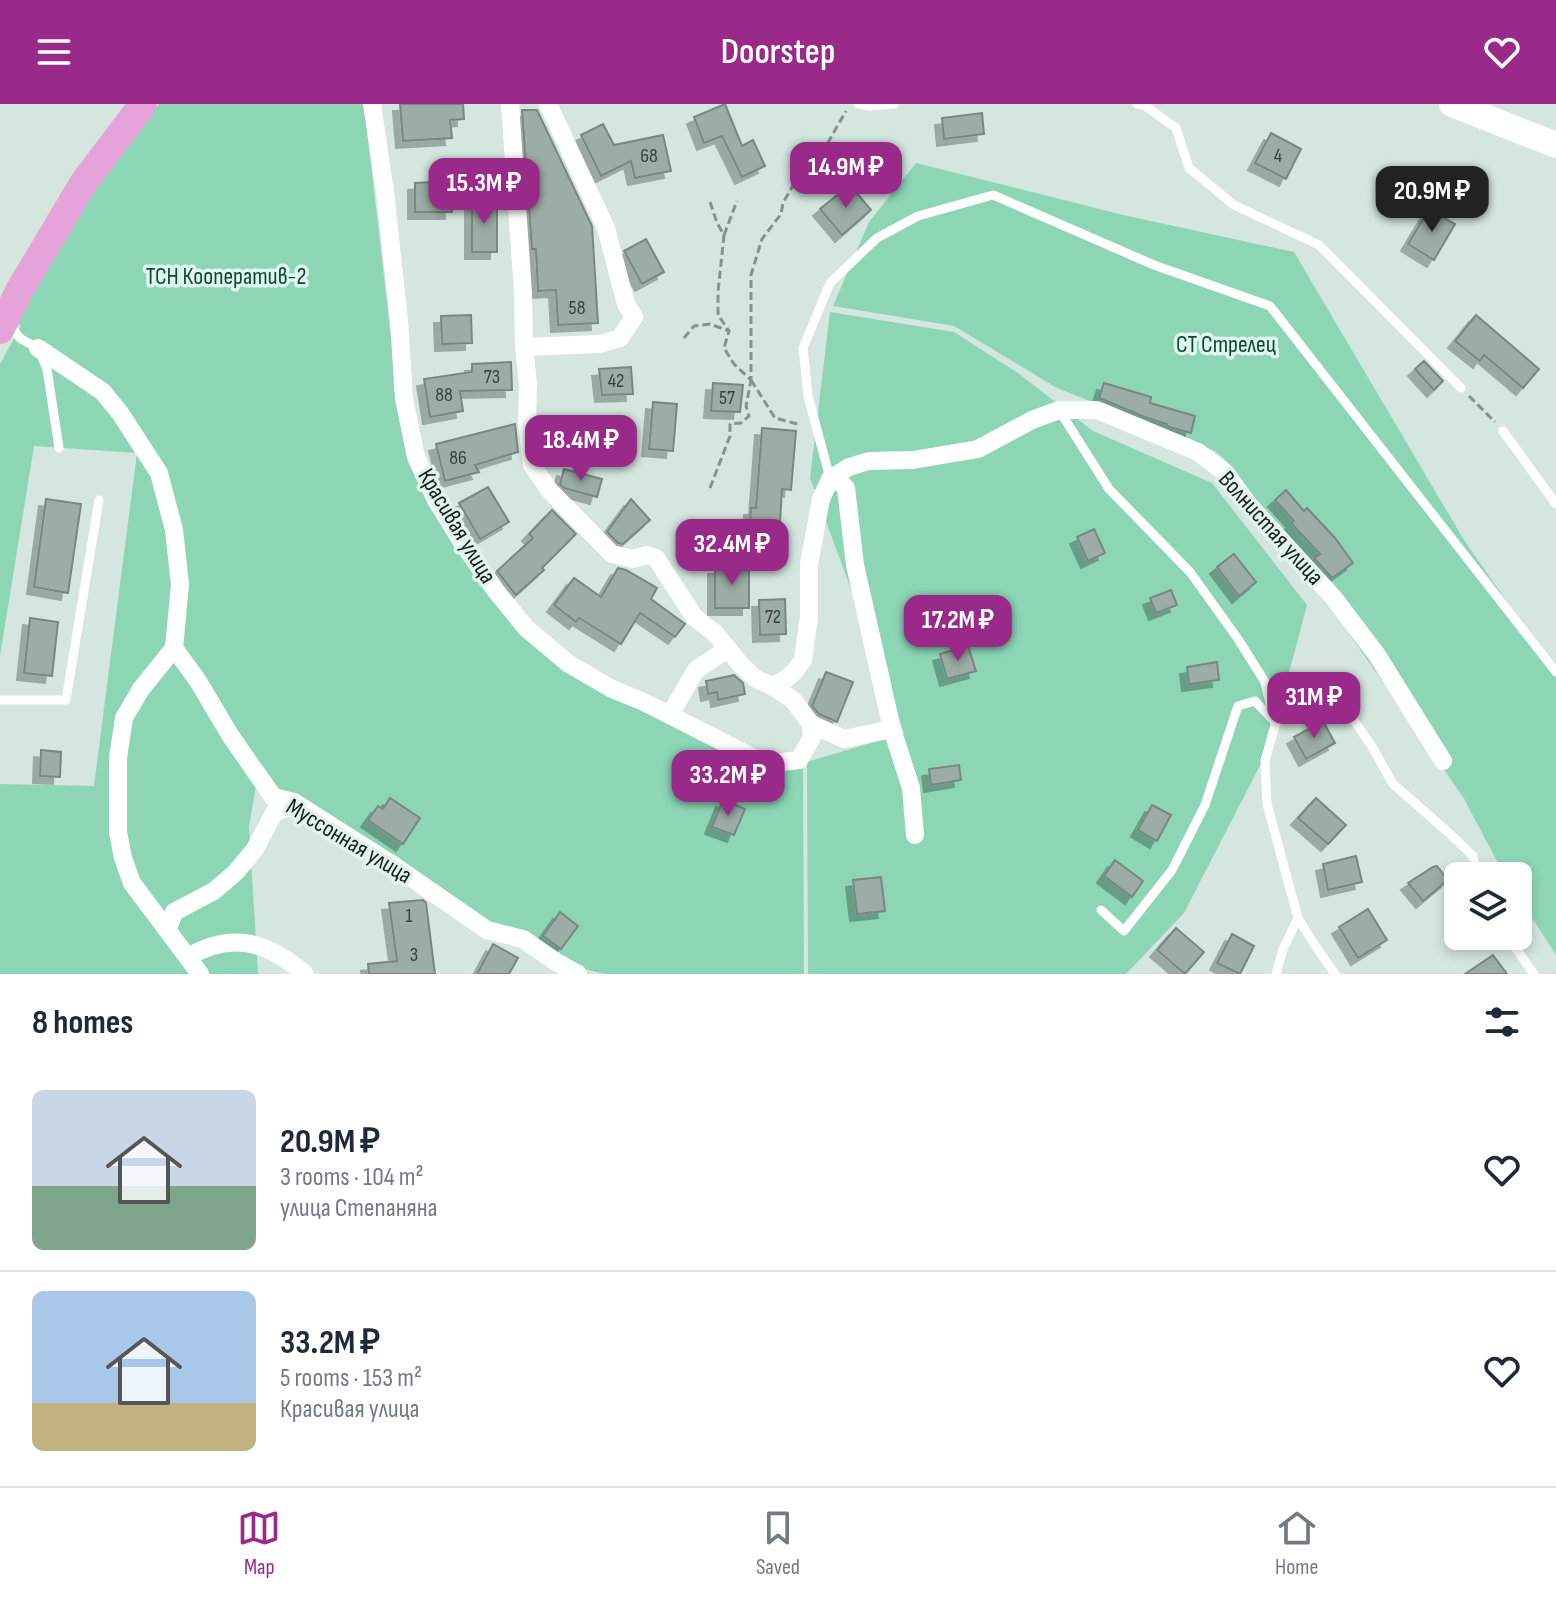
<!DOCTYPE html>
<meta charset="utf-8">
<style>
:root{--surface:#fff;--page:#f2f2f3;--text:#1f2937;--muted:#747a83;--line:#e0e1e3;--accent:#992a89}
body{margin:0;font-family:"Sofia Sans Condensed",sans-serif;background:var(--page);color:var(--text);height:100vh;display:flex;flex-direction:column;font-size:30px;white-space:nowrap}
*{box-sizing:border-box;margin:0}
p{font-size:26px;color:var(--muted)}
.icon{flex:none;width:44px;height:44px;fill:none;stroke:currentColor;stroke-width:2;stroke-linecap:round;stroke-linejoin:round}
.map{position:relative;height:870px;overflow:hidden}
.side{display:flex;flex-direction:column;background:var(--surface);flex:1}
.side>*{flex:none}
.buttons{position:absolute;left:1444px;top:758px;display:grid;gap:16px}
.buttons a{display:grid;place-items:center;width:88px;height:88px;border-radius:12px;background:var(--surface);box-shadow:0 4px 12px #0003;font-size:40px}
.price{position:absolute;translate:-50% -68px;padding:0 18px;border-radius:16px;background:var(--accent);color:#fff;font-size:26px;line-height:52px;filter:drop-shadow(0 2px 4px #0008)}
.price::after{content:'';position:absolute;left:50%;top:48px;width:24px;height:18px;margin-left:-12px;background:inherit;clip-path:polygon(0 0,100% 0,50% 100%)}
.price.active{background:#222;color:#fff}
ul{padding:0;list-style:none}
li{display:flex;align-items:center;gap:24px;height:200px;padding:0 32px}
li+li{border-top:2px solid var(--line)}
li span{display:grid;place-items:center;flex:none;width:224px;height:160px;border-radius:12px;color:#555}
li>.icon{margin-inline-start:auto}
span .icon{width:96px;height:96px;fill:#fffc;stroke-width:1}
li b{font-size:34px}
h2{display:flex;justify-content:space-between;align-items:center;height:96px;padding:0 32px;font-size:34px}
header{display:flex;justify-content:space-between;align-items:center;height:104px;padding:0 32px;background:var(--accent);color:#fff;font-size:36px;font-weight:600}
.menu{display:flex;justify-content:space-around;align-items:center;height:112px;border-top:2px solid var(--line);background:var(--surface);font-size:22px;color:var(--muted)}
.menu a{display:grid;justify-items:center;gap:4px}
.menu .active{color:var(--accent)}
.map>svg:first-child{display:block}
.green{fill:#8cd6b6}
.building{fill:#9bada4;stroke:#788881;stroke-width:2;filter:url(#shadow)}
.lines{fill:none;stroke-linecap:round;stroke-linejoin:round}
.path{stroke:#86938d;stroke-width:3;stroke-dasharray:8 4;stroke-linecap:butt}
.service{stroke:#fff;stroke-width:9}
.minor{stroke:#fff;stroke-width:18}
.secondary{stroke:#fff;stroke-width:26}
.primary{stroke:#e4a2d9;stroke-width:28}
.labels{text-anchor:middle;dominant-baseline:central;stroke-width:7;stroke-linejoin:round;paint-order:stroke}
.number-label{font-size:20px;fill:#39423d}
.park-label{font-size:24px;fill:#064b35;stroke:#e1f4eb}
.street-label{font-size:24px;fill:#181e1b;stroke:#e1f4eb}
</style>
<header><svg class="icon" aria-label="menu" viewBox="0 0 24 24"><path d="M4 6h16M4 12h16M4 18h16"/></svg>Doorstep<svg class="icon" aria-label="heart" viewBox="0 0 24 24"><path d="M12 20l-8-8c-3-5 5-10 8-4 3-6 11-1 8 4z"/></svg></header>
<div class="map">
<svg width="1556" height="870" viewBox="0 0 1556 870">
<defs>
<filter id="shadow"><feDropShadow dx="-7" dy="7" stdDeviation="0" flood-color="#0004"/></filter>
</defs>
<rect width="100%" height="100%" fill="#d4e6de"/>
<g class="green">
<path d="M159,0H364L398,294L410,354L517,523L765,666L803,663L804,870H605L584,865L528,828L493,821L279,685L260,658L249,723L258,870H0V680L94,682L137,349L34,342L0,552V260L21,222L16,218L99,75Z"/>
<path d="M916,59L1123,111L1294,148L1464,436L1556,568V851L1518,792V772H1505L1463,693L1233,363L1215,347L1057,284L954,222L833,202L869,118Z"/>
<path d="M830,208L954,228L1018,269L1093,327L1212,379L1307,501L1269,644L1184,809L1126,870H808L807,658L904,629L810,374Z"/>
</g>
<g class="building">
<path d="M400,0H463L464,15L450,16L452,34L403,37Z"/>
<path d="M725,0L742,42L753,36L765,62L742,73L722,32L704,39L694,13Z"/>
<path d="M522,6H537L592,122L598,219L558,221L556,186L538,187L536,145H532Z"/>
<path d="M982,9L984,30L944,35L942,14Z"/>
<path d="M603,20L614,41L663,31L671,67L635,74L631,57L601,72L581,31Z"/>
<path d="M1271,29L1301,45L1286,75L1255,59Z"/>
<path d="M450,77L452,108H415V79Z"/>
<path d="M850,81L871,106L842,131L820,105Z"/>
<rect x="472" y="95" width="25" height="53"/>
<path d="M1429,105L1455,120L1434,156L1408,140Z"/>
<path d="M646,135L664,168L642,180L624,147Z"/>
<path d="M471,211L472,239L442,240L441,212Z"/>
<path d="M1476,211L1539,265L1523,284L1484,251L1480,257L1455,237Z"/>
<path d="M1424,257L1443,277L1434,286L1415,265Z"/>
<path d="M511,258L512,286L460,287L463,307L430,313L424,275L472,268V260Z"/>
<path d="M631,263L633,290L602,291L599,265Z"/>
<path d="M713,279L743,281L740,308L711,307Z"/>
<path d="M1104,279L1151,293L1150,299L1195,312L1191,329L1173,324L1166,322L1167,320L1147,314L1099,294Z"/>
<path d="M653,298L677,300L673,347L649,345Z"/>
<path d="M515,320L518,348L475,361L479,368L445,377L436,340Z"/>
<path d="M762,324L796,327L791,386L782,385L779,436L749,434L751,404H756Z"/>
<path d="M564,365L602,375L597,393L564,384L560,380Z"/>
<path d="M488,383L509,418L480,435L459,399Z"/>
<path d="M1286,386L1304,407L1307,404L1335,434L1353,459L1332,474L1314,454L1320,450L1291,419L1294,417L1275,396Z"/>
<path d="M46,395L81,400L68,489L34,483Z"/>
<path d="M631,395L650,416L623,440L618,439L607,428Z"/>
<path d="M552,406L576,430L542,464L544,466L516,491L497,467L533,434L529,430Z"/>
<path d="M1094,425L1105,449L1088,457L1077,433Z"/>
<path d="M1234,450L1256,478L1239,492L1217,463Z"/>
<path d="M749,462V504H715V463Z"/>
<path d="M618,464L626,466L657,484L651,495L685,520L675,533L640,509L621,540L579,514L576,518L554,501L574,474L601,493Z"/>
<path d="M1171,486L1177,501L1156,509L1150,494Z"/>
<path d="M785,495L786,530L760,531L759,496Z"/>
<path d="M30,514L58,518L52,572L24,569Z"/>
<path d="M968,542L976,567L947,575L940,550Z"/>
<path d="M1217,558L1219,576L1189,580L1187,563Z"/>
<path d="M826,568L853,578L837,618L819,610L812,602Z"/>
<path d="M734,571L743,579L745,590L718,596L717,588L708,590L706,577Z"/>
<path d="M1323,617L1335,639L1306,655L1294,633Z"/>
<path d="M41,646L61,648L60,673L40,672Z"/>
<path d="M959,661L961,676L931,681L929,665Z"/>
<path d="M390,694L420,714L403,740L368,716L378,702L383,705Z"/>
<path d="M1316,694L1346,721L1328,740L1298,714Z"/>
<path d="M723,696L745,705L734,731L712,723Z"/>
<path d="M1152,701L1171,711L1157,737L1138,726Z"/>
<path d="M1356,752L1362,778L1328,786L1323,760Z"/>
<path d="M1115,756L1143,777L1132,793L1104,772Z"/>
<path d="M1437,762L1448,776L1423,797L1408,779L1433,763Z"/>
<path d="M881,773L885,807L857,810L853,776Z"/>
<path d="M423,796L426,799L435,870H369L368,860L397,857L389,799Z"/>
<path d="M1368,805L1387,836L1358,854L1339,823Z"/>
<path d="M560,808L578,822L561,845L543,832Z"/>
<path d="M1176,824L1204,848L1185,870L1157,846Z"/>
<path d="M1232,830L1254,842L1240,870L1217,859Z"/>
<path d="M493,840L518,854L509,870H477Z"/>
<path d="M1493,851L1507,870H1465Z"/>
</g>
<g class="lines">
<g class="path">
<path d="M710,98L717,119L724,131L718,188V211L729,227"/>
<path d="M724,131L737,97"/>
<path d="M684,234L694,222L710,220L729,227L724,244L734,260L751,276V171L762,135L781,110L783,99L795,78L822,49L846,7"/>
<path d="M751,276L775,314L801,321"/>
<path d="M1469,292L1495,318"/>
<path d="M710,384L730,332V320L741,319L749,312L746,302L751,276"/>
</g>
<g class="service">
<path d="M858,0L870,2L894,0"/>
<path d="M1137,0L1144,1L1176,24L1189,64L1234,101L1319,141L1461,284"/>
<path d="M9,221L21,235L38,244L47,265L59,344"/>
<path d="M1059,306L1109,385L1190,468L1238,535L1265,578L1275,621L1265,657L1267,700L1298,814L1314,840L1335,870"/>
<path d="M1503,327L1556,400"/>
<path d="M830,374L808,292L803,244L830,179L877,134L918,112L993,91L1154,161L1270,202L1556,568"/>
<path d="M0,596H66L99,396"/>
<path d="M1275,621L1301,588L1341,598L1371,641L1393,680L1448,728L1473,752L1478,772"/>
<path d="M1101,806L1124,827L1172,766L1205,701L1238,602L1255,597L1272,615"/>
<path d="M1507,832L1534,870"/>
<path d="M1276,870L1283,845L1298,814"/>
</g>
<g class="minor">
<path d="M372,0L385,88L399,216L404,295L416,353L436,396L462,438L496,487L526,524L569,560L612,585L644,598L766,660L799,656L812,633L811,620"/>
<path d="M510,0L523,189L524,243L528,279L527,318L532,361L550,387L612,450L633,455L647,451L656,454L695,514L715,529L741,561L756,575L772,582L785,576L795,567L803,556L809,512V460L821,395L830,375L849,363L869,357L913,356L978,345L1032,316L1059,306H1097L1198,348L1223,367L1249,401L1333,493L1377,551L1443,657"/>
<path d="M524,243L600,240L620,234L634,213L626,200L606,124L548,0"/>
<path d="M38,244L103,288L120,309L159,369L174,426L180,481L174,544L141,585L124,614L118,654V728L123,754L132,779L200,870"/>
<path d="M830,375L841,379L846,384L855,461L892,625L911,684L915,731"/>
<path d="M174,544L198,577L230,631L273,693L294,698L390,759L487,826L523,835L556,858L578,870"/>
<path d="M772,582L793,596L811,620L844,635L892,625"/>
<path d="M670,611L696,566L727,545"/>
<path d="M168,825L174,808L214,787L236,768L255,745L275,707L300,702"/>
<path d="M188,853C232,827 267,838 304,869"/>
</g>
<path class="secondary" d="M1452,0L1556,41"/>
<path class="primary" d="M0,226L19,187L84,78L143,0"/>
</g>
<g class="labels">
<g class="number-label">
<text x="649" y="52">68</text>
<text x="1278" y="52">4</text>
<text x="577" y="204">58</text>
<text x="492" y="273">73</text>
<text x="616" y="277">42</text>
<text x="444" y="291">88</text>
<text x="727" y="294">57</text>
<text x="458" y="354">86</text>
<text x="773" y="513">72</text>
<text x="409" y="812">1</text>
<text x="414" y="851">3</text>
</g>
<g class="park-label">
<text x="226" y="172">ТСН Кооператив-2</text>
<text x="1226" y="240">СТ Стрелец</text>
</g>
<g class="street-label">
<text transform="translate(457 422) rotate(59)">Красивая улица</text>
<text transform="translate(1271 424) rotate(48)">Волнистая улица</text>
<text transform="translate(349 737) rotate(31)">Муссонная улица</text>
</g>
</g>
</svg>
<div class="buttons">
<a><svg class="icon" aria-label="layers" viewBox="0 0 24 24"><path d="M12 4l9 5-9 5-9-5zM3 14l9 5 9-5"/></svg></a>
</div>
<b class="price" style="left:846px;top:106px">14.9M ₽</b>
<b class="price" style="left:484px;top:122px">15.3M ₽</b>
<b class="price active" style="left:1432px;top:130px">20.9M ₽</b>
<b class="price" style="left:581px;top:379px">18.4M ₽</b>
<b class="price" style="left:732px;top:483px">32.4M ₽</b>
<b class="price" style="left:958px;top:559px">17.2M ₽</b>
<b class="price" style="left:1314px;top:636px">31M ₽</b>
<b class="price" style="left:728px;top:714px">33.2M ₽</b>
</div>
<section class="side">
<h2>8 homes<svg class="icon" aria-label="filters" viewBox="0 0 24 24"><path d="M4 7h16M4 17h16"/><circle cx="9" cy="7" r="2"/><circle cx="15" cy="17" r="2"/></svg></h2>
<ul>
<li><span style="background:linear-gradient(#c9d6e8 60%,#7fa58c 0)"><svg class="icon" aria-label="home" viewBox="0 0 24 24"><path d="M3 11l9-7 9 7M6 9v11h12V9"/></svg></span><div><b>20.9M ₽</b><p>3 rooms · 104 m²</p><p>улица Степаняна</p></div><svg class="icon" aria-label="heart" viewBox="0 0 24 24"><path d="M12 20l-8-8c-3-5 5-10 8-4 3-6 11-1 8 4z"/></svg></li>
<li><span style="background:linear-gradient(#a9c7e8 70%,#c2b280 0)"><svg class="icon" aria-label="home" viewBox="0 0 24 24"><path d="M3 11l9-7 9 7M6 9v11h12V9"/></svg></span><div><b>33.2M ₽</b><p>5 rooms · 153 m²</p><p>Красивая улица</p></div><svg class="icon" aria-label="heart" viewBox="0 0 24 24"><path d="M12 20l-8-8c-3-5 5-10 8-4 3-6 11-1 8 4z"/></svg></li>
</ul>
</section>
<nav class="menu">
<a class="active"><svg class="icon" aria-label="map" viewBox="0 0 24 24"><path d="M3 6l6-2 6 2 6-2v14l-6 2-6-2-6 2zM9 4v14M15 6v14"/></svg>Map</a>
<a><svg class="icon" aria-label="saved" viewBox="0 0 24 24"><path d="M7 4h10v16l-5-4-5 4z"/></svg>Saved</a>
<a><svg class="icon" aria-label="home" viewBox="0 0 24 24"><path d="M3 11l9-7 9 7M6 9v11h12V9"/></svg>Home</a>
</nav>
